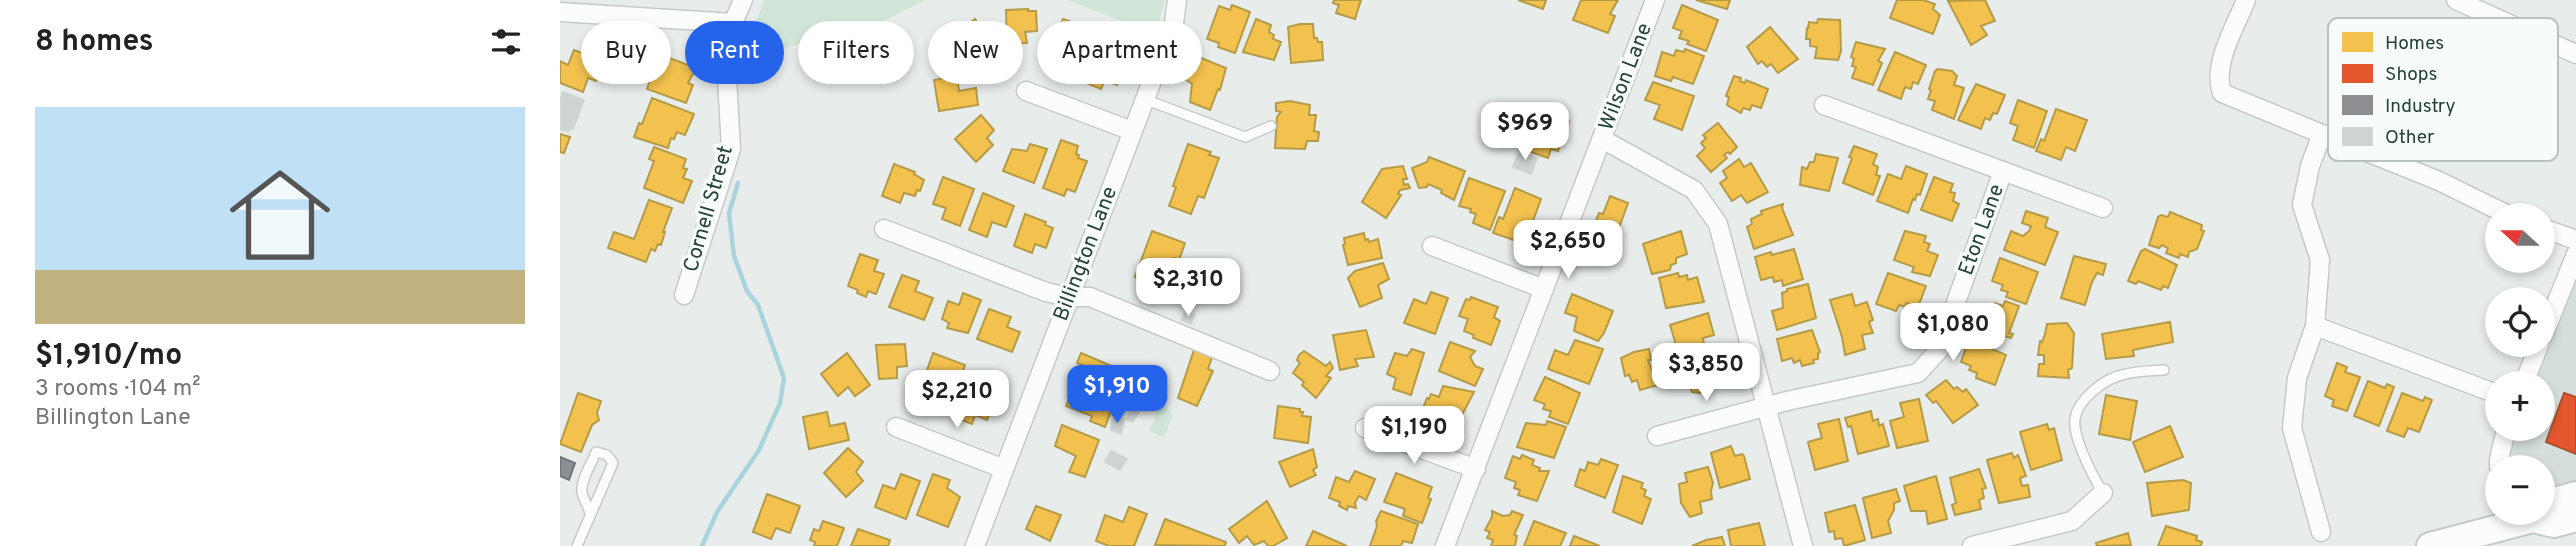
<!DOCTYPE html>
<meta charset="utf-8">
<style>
:root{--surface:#fff;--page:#f2f2f2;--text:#222;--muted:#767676;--accent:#2563eb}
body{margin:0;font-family:Overpass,sans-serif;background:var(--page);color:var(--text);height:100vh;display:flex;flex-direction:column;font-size:26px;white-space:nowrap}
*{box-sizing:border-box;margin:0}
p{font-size:23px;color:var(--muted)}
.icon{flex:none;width:38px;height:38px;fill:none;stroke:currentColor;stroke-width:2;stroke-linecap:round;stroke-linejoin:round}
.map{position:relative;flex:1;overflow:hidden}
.drawer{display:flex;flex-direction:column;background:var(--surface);width:560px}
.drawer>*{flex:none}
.banner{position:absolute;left:21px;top:21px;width:665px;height:63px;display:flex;gap:14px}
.needle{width:46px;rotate:291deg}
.buttons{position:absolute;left:1925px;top:203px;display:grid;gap:14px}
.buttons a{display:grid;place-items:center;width:70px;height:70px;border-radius:50%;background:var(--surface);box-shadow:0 4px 10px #0003;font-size:35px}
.price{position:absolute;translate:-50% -60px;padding:0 16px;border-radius:14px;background:#fff;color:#222;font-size:23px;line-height:46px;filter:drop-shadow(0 2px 4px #0008)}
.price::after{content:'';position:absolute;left:50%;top:42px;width:21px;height:16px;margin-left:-10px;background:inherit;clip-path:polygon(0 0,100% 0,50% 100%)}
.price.on{background:var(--accent);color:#fff}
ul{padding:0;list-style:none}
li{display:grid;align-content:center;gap:14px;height:371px;padding:0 35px}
li span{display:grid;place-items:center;height:217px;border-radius:0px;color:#555}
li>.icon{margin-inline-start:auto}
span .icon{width:126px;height:126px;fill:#fffc;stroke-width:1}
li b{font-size:30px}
h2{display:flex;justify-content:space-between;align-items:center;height:84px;padding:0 35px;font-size:30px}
.tag{padding:0 24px;border-radius:32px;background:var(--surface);box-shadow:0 4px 10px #0003;font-size:24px;line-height:63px}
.tag.on{background:var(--accent);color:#fff}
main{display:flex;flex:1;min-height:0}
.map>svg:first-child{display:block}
.built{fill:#d6dedb}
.green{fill:#d1e6d8}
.homes{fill:#f2c14e;stroke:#b49b48;stroke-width:2}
.shops{fill:#e4572e;stroke:#aa5132;stroke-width:2}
.industry{fill:#8d8d92;stroke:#6e7678;stroke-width:2}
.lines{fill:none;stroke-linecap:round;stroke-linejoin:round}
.stream{stroke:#a9d4db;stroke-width:4.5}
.building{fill:#cfd4d2;stroke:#d1d6d4;stroke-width:2}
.lane-casing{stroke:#c5cac8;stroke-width:12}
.street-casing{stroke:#c5cac8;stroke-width:21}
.secondary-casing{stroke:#c3cbc8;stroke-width:30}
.lane{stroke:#fcfcfc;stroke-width:9}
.street{stroke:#fcfcfc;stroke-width:18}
.secondary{stroke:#fcfcfc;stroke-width:26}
.labels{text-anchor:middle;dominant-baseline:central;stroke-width:7;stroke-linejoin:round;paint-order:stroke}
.street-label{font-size:21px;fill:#24423a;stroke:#f7fbf9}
.key{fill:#f7fbf9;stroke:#b8c4c0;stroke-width:2}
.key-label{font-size:19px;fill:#24423a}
</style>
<main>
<section class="drawer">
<h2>8 homes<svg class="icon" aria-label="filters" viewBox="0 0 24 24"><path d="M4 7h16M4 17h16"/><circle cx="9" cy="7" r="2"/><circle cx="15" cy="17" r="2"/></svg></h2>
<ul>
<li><span style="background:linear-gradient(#bfe0f5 75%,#c2b280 0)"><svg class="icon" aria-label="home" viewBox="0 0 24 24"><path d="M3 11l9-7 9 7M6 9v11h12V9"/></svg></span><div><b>$1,910/mo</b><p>3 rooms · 104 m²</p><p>Billington Lane</p></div></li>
</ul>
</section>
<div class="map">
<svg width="2016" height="546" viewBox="0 0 2016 546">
<rect width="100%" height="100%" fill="#e8edeb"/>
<path class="built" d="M2016,281V493L1983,502V467H1949V450L1957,429H1983V383H1975Z"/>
<g class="green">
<path d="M204,0H366L321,22L186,58L193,30Z"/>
<path d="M507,0H605L596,34Z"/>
<path d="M600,405L607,407L613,416L604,438L589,431Z"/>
</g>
<g class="homes">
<path d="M774,0H801L795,19L776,13L779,5L773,3Z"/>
<path d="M958,0H986L983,9Z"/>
<path d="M1021,0H1058L1050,14L1055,16L1048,33L1013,20Z"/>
<path d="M1136,0H1170L1167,9Z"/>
<path d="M1337,0H1363L1375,4L1373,9L1380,15L1373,34L1330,18Z"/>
<path d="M1425,0L1435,21L1421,26L1427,35L1411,45L1388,1Z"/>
<path d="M672,5L690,12L675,53L658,47L659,43L647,39L659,6L670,10Z"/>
<path d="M1122,5L1158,20L1146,51L1127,44L1129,41L1119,38L1122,31L1113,28Z"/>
<path d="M468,9V11H476L477,31L465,32L467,43L447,44L446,10Z"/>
<path d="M415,19L441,52L425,64L414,51L404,60L388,40Z"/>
<path d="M503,19L534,30L519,68L502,61L507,46L494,41Z"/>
<path d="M696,19L711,25L709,32L714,35L713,39L721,42L714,60L683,52Z"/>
<path d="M1258,19L1280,20L1281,51L1278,60L1255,58L1257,47L1250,46V39H1246L1247,28H1248L1249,22L1257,23Z"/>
<path d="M740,24H753L754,38H757L758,42H762L763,60L731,63L728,27Z"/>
<path d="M1210,27L1238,59L1218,73L1211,64L1207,67L1202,61L1198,64L1187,47Z"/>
<path d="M556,38L564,42L561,49L569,52L557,85L545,80L541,89L524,82L540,40L553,45Z"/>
<path d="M1296,42L1325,49L1318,61L1322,63L1313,85L1292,78L1296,67L1292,66L1294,59L1291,57Z"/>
<path d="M1125,49L1144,56L1133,84L1113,77L1111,81L1095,76L1102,52L1114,56L1116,50L1124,52Z"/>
<path d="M14,50L43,61L36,81L28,78L23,92L0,83V61L8,65Z"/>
<path d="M1335,52L1366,65L1358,84L1353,82L1351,89L1345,87L1341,99L1318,90Z"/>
<path d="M99,54L136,68L128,83L133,85L126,103L87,89Z"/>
<path d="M634,55L666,68L660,90L658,89L650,110L630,102L632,84L625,79Z"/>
<path d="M1378,69L1392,71L1397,76L1394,85L1404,88L1394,119L1372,110L1375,101L1368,99L1371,90L1369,89L1375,71Z"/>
<path d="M397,76L399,91L416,88L418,105L379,111L374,80Z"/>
<path d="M1174,76L1181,78L1180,81L1185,83L1186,80L1208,89L1201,108L1192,105L1190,110L1183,108L1181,113L1167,105L1169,97L1166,96Z"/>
<path d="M1093,82L1134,96L1122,130L1094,119L1100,105L1085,100Z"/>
<path d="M1416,84L1445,95L1437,114L1433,113L1430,120L1425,118L1421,129L1398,120Z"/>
<path d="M92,98L134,114L125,135L117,132L114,139L111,138L108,148L74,137L79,123L82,124Z"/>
<path d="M1458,100L1487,111L1474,148L1453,140L1458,126L1450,123Z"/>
<path d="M730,101L750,105L749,115H756L754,131L759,132L758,141H747L745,149L715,148L717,117L721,112L716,111V103Z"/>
<path d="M977,109L1009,121L998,151L991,149L988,158L965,150L970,139L975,141L985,114L976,111Z"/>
<path d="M1496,109L1527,120L1515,151L1506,147L1501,160L1476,151L1481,139L1484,141Z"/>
<path d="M421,115L434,130L427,138L433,145L416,162L395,139Z"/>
<path d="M1158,123L1177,147L1170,154L1168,152L1164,155L1167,158L1151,172L1137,156L1145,148L1141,143L1146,138L1143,135Z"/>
<path d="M0,134L10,137L4,153L0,152Z"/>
<path d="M501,140L518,146L516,154L519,155L518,158L527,161L515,192L507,189L504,196L483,188Z"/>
<path d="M470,144L487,149L474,183L443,171L452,149L467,151Z"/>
<path d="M628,144L651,152L649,155L659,158L644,198L638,196L631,214L609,206L616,187L613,186Z"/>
<path d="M1294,146L1317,154L1313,164L1318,167L1316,175L1320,176L1313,195L1283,183L1292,158L1289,157Z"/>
<path d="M94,147L126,159L123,168L127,169L123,178L132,181L123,203L84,188L94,161L89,159Z"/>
<path d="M1256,154L1278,158L1269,191L1240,185L1242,167L1247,169L1250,162H1254Z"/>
<path d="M869,157L905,171L894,200L881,193L882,190L868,184L867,187L859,188L852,168L867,162Z"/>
<path d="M1179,159L1184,167L1191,163L1208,192L1187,203L1181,195L1172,201L1160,183L1167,178L1163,171Z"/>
<path d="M334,164L355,172L354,174L364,180L360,191L357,190L355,196L344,193L340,203L322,196Z"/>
<path d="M843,166L847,179H843L844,185L848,184L850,188L840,190L838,194L841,195L826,218L802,202L822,169Z"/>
<path d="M1346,166L1367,174L1360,195L1357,194L1355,200L1353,199L1348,213L1317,201L1328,174L1341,179Z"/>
<path d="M383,177L414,189L400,226L382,219L386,208L373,204Z"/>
<path d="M1374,177L1393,184L1390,192L1395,193L1393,201L1399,204L1392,221L1361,210Z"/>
<path d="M909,178L945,191L930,230L913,223L916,214L910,212L911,209L899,206Z"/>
<path d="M955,188L981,199L967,237L963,243L933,233L939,217L943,219Z"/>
<path d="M423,193L454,206L446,227L432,222L427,237L409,230Z"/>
<path d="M1050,196L1068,203L1051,250L1033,243L1038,228L1034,226L1039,213L1043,214Z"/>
<path d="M89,200L112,208L103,232H105L101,245L98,244L95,251L91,249L86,262L48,248L54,232L74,239Z"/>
<path d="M1223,204L1222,208L1233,235L1194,249L1187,227L1192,224L1191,219L1202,214L1201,211Z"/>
<path d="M1466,211L1488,218L1485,227L1498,232L1485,265L1444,250L1451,231L1463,236L1469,231L1471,226L1462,223Z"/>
<path d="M1610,212L1642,225L1641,230L1644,231L1637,249L1629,252L1628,257L1620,254L1619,258L1606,253L1608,248L1602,245L1599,248L1589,245L1598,217L1601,215L1608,217Z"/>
<path d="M465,214L486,222L485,225L493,228L486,248L475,244L472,253L454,246Z"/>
<path d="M592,231L625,243L619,260L613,258L607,272L611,274L605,289L575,277Z"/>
<path d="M1121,231L1127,254L1116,258V263L1111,265L1110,270L1092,274L1083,244Z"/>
<path d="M1345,231L1366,236L1364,242L1370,244L1367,251L1378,255L1370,276L1352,272L1354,267L1334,260Z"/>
<path d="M804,233L805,240L808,239L809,242L818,239L822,258L788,265L783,245L785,244L784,238Z"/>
<path d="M1234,249L1243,279L1223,286L1222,280L1214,282L1213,277L1201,280L1195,257L1211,252L1212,255Z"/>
<path d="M1585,249L1617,265L1608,288L1603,286L1601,290L1578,281L1576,284L1568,281L1581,251Z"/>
<path d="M300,254L318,260L314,271L324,274L316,294L308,291L306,297L297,293L298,290L288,286Z"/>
<path d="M1514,256L1546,264L1543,275L1537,273L1532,282L1525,305L1501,298Z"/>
<path d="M1440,258L1478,272L1466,304L1446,297L1448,292L1441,290L1443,285L1432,281Z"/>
<path d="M823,263L829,279L818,285L822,298L800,307L788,278L795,271Z"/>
<path d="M1118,273L1119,277L1127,275L1128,280L1137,277L1144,302L1106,308L1099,278Z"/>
<path d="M1328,273L1366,286L1358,307L1346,303L1345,307L1339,305L1336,311L1316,304Z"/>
<path d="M342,275L359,281L355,291L373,298L364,320L329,307Z"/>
<path d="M1248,284L1256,318L1217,330L1212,311L1223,308L1222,293L1227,291V289Z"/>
<path d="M871,292L888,298L875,334L844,323L854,299L866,304Z"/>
<path d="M403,293L421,300L408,333L387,328L389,323L382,319L388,301L399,305Z"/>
<path d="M1012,294L1053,311L1044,333L1038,341L1014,331L1017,317L1005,313Z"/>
<path d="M1292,294L1295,306L1307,302L1313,320L1309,322L1313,333L1302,335L1305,349L1285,355L1282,337L1270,300Z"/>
<path d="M911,297L938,307L934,317L940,321L931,345L913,338L914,335L904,331L908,319L899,316L906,299L910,300Z"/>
<path d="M1445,301L1459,306L1449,333L1453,334L1451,338L1415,327L1423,305L1434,308L1435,303L1443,306Z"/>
<path d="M429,309L451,317L447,327L460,332L452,352L417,339Z"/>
<path d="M1148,313L1154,335L1143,338L1144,344L1136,345L1137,350L1119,355L1110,325Z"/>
<path d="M1610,322L1613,342L1573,350L1574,356L1546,359L1542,334Z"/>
<path d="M1507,323L1514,333L1512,368L1508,370L1509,378L1478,376L1479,364H1484V355H1478L1480,341L1482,342L1485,334L1487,324Z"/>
<path d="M806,330L814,357L795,359L798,366L780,370L773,335Z"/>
<path d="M1252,330L1260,352L1258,353V359L1253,360L1254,363L1242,366L1240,360L1234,363L1232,358L1222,361L1217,339Z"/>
<path d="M1409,339L1446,355L1435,385L1416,378L1417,373L1409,370L1411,366L1401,362Z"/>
<path d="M1015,340L1043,349L1029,384L988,369L995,350L1008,355Z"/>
<path d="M890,342L915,351L910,357L915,366L923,369L915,386L879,371Z"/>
<path d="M345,344L347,366L337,367V378L319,379L316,345Z"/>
<path d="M635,347L653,354L648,369L653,371L637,406L618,398Z"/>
<path d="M852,349L864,353L851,395L833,389L836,378L827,374L835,353L847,356Z"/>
<path d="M1089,349L1091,360H1088L1092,370L1096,368L1101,384L1080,390L1077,380L1072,382L1069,375L1065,376L1061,358L1074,352Z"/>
<path d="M744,351L766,366L770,362L773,368L766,376L771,378L756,398L742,385L744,382L733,373L740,363L737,360L739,355Z"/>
<path d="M287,353L310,385L295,396L288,387L278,396L261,374Z"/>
<path d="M373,353L405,365L391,404L372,397L377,381L365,376Z"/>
<path d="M521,353L559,369L555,379L562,382L545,427L530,421L532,416L506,406L512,392L541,404L546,390L521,380L526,367L517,363Z"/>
<path d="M1159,353L1164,373L1155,376V382L1150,384V388L1140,393L1132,392L1123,364Z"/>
<path d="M1777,363L1787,367L1785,372L1800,377L1787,411L1772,406L1774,400L1765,396Z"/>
<path d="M411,376L440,386L427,420L415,415L412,424L394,417Z"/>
<path d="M985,377L1020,393L1008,424L989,417L991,411L983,409L985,404L974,400Z"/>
<path d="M1386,380L1394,389L1397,387L1403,392L1406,389L1418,405L1393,423L1376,401L1373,403L1366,395Z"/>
<path d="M1808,381L1825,388L1827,384L1834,387L1819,426L1794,416Z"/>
<path d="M883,386L914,392L902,415L888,409V411L895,414L891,424L873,415L872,418L866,416L867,413L862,411L867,398L869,399L871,394L879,397Z"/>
<path d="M18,393L41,401L37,413L39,420L32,425L21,452L0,444Z"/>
<path d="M1842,393L1863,401L1865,397L1872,400L1859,432L1848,428L1844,437L1827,431Z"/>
<path d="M1546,395L1577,401L1570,440L1539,434Z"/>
<path d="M1359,399L1368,441L1337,448L1330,421L1344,417L1340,403Z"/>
<path d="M718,406L740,409V412H743L742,416L751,417L748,443L714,438Z"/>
<path d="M1311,411L1313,421L1318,419L1319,426L1323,424L1329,446L1298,454L1291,426L1288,427L1285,418Z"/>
<path d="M267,412L270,426L285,423L289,440L249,449L243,417Z"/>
<path d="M1279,419L1288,461L1255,470L1248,442L1262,438L1258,424Z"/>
<path d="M987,421L1006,427L994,458L957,447L966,423L986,425Z"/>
<path d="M1487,424L1489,430L1494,428L1502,460L1471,470L1460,432Z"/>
<path d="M502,425L539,440L525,477L509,472L516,456L495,446Z"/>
<path d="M1610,426L1623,457L1585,472L1573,442Z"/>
<path d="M1171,446L1175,456L1182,454L1184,456L1190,479L1160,488L1151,453Z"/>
<path d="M288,448L303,462L296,472L303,481L286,497L264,473Z"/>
<path d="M753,449L757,467L753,470L756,475L730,487L719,462Z"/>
<path d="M1452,453L1454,458L1458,455L1466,476L1460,478L1462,486L1468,485L1470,497L1439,503L1427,460Z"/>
<path d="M962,455L974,460L972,465L980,468L979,471H989L977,501L958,495L960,490L954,488L956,482L945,478L953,456L960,459Z"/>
<path d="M1041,459L1058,465L1045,498L1015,486L1020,469L1025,471L1028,462L1038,465Z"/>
<path d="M1148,467L1153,483L1151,491L1152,499L1140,502L1142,513L1130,517L1121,503L1119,484L1127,482L1125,473Z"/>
<path d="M1419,469L1426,488L1422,489L1424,498L1419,500L1421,509L1395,515L1392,505L1396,503L1390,478Z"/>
<path d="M795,471L815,479L806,500L799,496L795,503L796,508L788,506L787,510L779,506L780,502L769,498L776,477L789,482Z"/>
<path d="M836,473L872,487L868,498L871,499L862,523L843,516L845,509L824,502Z"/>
<path d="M341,474L360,481L346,519L315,507L323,485L335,489Z"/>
<path d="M373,474L390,480L387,488L400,497L388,527L357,515Z"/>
<path d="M1063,476L1083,483L1081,488L1086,490L1084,496L1091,499L1082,524L1053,512Z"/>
<path d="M1376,476L1387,519L1368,524L1366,511H1351L1344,486Z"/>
<path d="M1623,480L1631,483L1629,510L1592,516L1587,483Z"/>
<path d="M1336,489L1340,501L1334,503V510L1328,521L1331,533L1312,538L1303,498Z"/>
<path d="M207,494L240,506L230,533L216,528L211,539L193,532Z"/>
<path d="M707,501L727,538L713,546H708L704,541L694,545L687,536L679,543L669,529Z"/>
<path d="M1295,505L1305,540L1284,546L1282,538L1275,539L1274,531L1269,532L1265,513Z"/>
<path d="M476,506L501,515L490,541L466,529Z"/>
<path d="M569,507L587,514L574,546H549L536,541L545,515L563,522Z"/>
<path d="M821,511L858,524L852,543L843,541L841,546H810L817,526L816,521Z"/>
<path d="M932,511L943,516L950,515L952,511L963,515L954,535L957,536L955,546H931L933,540L927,538L930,532L925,530L932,517Z"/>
<path d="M605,519L666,542L665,546L595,545Z"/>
<path d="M263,521L284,528L277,546H254L255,542L250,540L254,529L259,531Z"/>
<path d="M974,521L1006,533L1000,546H964Z"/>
<path d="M1199,523L1205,546H1171L1168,530Z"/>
<path d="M1606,526L1637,536L1636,540L1642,542L1641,546H1598Z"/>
<path d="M298,529L330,540L328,546H291Z"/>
<path d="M753,531L787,546H746Z"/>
<path d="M1568,533L1571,545L1537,546L1536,543Z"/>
<path d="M1014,536L1040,546H1010Z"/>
<path d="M1162,537L1165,546H1132L1146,540Z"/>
</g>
<path class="shops" d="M2004,393L2016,397V454L1986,442Z"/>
<path class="industry" d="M0,457L15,463L9,480L0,476Z"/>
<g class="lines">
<path class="stream" d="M142,546L157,512L199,450L220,403L224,378L198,305L187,291L174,256L169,213L178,183"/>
</g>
<g class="building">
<path d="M3,92L24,100L13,129L10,128L8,132L0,129V101Z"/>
<path d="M959,151L977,158L971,174L953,167Z"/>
<path d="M625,312L634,315L631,324L622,320Z"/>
<path d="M558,401L563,402L557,418L552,416Z"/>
<path d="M574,406L581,409L573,422L567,419Z"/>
<path d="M557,417L564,419L561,434L551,430L552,420Z"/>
<path d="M551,451L567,459L560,470L545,462Z"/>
</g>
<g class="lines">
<defs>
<g id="lane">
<path d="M584,99L685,137L711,126"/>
<path d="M1543,493C1533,476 1512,437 1515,418C1517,407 1525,398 1533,391C1542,383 1554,376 1566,374C1578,371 1591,371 1604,370"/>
<path d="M17,546L53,463L47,455L36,452C32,463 20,481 22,492C23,500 29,506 30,514"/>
</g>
<g id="street">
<path d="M1686,0C1675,28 1652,64 1662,93L1762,134L1750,166L1742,205L1760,260L1755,326L1737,378L1732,428L1761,532"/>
<path d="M1896,0L2016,54"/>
<path d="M0,12L173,23"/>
<path d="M466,91L572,131"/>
<path d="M1264,105L1543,208"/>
<path d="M1762,134L1879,181L1948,215"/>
<path d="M1042,139L1134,190L1158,224L1243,546"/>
<path d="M1983,228L2016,240"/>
<path d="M324,229L486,292L509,297H530L710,371"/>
<path d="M872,246L984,289"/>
<path d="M124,295L171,149L167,78L173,23L183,0"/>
<path d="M1755,326L1937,394"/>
<path d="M1983,336L2016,254"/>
<path d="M1964,383L1979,345"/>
<path d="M336,427L444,469"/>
<path d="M805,428L916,469"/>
<path d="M1097,436L1227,401L1358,373L1379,350L1443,171"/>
<path d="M1939,467V459L1946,429"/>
<path d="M415,546L614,23L617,0"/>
<path d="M885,546L1095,0"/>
<path d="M1412,546L1512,521L1543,493"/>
</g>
<g id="secondary">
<path d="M1983,508L1988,503L2016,495"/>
<path d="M1870,546L1973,519L1994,524L2016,518"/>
</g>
</defs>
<use href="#lane" class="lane-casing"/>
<use href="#street" class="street-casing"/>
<use href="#secondary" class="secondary-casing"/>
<use href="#lane" class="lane"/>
<use href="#street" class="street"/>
<use href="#secondary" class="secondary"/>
</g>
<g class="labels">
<g class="street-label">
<text transform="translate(1066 77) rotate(-69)">Wilson Lane</text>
<text transform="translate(149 209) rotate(-74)">Cornell Street</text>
<text transform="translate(1422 230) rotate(-70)">Eton Lane</text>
<text transform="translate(526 254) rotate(-69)">Billington Lane</text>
</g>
</g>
<rect x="1768" y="18" width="230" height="143" rx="10" class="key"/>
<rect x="1782" y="32" width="31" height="20" fill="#f2c14e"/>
<rect x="1782" y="64" width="31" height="19" fill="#e4572e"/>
<rect x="1782" y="95" width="31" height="20" fill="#8d8d92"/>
<rect x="1782" y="127" width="31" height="19" fill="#cfd4d2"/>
<g class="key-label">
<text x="1825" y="49">Homes</text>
<text x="1825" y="80">Shops</text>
<text x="1825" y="112">Industry</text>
<text x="1825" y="143">Other</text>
</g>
</svg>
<div class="buttons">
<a><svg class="needle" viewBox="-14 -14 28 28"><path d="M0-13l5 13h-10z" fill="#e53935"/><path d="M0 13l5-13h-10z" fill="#767676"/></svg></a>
<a><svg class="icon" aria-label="locate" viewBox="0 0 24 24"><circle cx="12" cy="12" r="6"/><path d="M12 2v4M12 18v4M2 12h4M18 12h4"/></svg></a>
<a>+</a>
<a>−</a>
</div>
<b class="price" style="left:965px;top:162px">$969</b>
<b class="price" style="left:1008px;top:280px">$2,650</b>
<b class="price" style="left:628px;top:318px">$2,310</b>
<b class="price" style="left:1393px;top:363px">$1,080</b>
<b class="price" style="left:1146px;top:403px">$3,850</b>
<b class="price on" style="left:557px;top:425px">$1,910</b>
<b class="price" style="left:397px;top:430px">$2,210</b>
<b class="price" style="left:854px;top:466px">$1,190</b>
<div class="banner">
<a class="tag">Buy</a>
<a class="tag on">Rent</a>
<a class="tag">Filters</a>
<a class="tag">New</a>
<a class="tag">Apartment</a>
</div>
</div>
</main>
